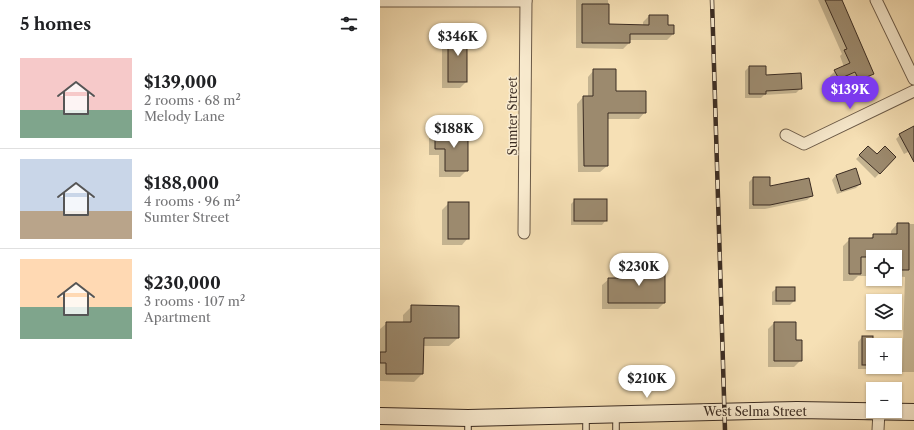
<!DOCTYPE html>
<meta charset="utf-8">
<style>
:root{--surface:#fff;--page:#f6f6f6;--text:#202124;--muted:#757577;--line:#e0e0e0;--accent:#7c3aed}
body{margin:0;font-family:"Libre Caslon Text",serif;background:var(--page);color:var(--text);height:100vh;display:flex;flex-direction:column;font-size:15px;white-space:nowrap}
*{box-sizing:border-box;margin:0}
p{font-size:13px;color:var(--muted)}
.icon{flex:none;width:22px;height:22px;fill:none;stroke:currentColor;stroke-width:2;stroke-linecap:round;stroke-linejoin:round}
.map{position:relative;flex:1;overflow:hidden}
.sheet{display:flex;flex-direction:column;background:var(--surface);width:380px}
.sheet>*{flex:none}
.tools{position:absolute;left:486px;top:250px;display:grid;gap:8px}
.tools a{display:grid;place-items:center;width:36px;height:36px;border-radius:0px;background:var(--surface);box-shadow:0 1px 3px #0004;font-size:20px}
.price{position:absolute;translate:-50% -34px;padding:0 9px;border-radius:14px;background:#fff;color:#222;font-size:13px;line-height:26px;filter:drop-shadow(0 1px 2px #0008)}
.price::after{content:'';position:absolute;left:50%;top:24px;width:12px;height:9px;margin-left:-6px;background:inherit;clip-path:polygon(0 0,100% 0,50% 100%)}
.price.current{background:var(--accent);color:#fff}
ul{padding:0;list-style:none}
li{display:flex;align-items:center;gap:12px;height:100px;padding:0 20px}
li+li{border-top:1px solid var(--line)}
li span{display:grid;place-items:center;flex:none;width:112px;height:80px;border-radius:0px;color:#555}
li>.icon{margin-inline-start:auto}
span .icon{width:48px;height:48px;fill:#fffc;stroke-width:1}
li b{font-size:17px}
h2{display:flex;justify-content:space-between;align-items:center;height:48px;padding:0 20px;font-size:17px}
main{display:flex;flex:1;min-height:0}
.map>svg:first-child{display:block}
.shadow{fill:#0003}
.building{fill:#9c8a6e;stroke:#3b2c22}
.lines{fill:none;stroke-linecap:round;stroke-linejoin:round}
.lane-casing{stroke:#6a5947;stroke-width:8}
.street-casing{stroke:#6a5947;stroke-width:13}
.secondary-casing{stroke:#3b2c22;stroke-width:18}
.lane{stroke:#f9ebcf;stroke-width:5.5}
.street{stroke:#f9ebcf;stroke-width:11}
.secondary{stroke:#f9ebcf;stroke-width:16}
.rail-casing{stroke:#3b2c22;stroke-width:4.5}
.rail{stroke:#f9ebcf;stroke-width:3;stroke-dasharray:9;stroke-linecap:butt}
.labels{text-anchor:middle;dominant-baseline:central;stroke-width:3;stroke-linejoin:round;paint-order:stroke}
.street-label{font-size:12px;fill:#3b2c22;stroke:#f9ebcf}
</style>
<main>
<section class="sheet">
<h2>5 homes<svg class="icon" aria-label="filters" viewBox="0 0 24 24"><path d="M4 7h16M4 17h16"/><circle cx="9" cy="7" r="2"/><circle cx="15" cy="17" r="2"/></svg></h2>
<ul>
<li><span style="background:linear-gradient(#f6c9c9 65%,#7fa58c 0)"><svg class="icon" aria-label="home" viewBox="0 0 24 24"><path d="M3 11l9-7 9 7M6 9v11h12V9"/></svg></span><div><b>$139,000</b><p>2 rooms · 68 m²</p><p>Melody Lane</p></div></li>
<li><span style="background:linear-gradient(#c9d6e8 65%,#b9a48a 0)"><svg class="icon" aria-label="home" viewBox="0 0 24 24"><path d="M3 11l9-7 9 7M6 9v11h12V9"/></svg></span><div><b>$188,000</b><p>4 rooms · 96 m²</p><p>Sumter Street</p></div></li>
<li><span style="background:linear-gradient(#ffd9b3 60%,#7fa58c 0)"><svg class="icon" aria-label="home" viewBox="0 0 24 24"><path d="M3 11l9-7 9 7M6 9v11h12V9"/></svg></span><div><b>$230,000</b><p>3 rooms · 107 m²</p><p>Apartment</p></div></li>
</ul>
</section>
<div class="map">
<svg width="534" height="430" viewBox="0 0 534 430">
<rect width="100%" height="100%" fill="#f6e0b5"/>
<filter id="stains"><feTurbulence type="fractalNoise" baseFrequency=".005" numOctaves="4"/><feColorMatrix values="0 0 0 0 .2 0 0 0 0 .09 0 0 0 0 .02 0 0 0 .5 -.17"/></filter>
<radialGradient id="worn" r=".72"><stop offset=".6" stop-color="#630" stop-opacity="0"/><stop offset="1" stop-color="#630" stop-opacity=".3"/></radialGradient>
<g class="shadow">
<path d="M196,0H228V25L263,26V22L269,16L287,26L293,34L287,40H249V43L243,49L196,48Z"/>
<path d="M438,0H461L493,73L488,78L474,84L470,77L453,84L450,76L455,71L464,67L460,56L462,54Z"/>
<path d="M68,33H86V82L80,88H62V39Z"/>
<path d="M369,67L385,76L421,88L416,93L384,95L381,98H365V71Z"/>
<path d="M214,70L235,92L265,112L259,119H227V166L220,172H198L197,104L203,97H208V77Z"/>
<path d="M534,128V149L524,154L516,139L520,135Z"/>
<path d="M55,132L87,170L80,177H59V155H49V138Z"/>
<path d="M488,147L497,155L515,157L495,178L476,159Z"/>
<path d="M456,175L480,184L476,188L457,194L452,180Z"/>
<path d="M373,178L389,187L432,196L427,200L385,209H369V182Z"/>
<path d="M195,200L226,220L222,225H191V204Z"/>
<path d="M69,203L88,238L82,245H62V210Z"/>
<path d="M517,224H534V372H522L525,277L515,276V257H493V276H478L473,281H463V246L470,239H490L494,235H511V231Z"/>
<path d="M249,269L284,303L278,309H222V285L229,279H243V276Z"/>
<path d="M397,288H414V301L410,305H392V292Z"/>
<path d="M32,306L78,338L69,346H43L42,374L34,382L0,381V329L7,323H23V315Z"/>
<path d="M394,323L415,341L421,360L414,367H388V329Z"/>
<path d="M482,337H493V365L489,369H478V342Z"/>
</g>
<g class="building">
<path d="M445,0H462L494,74L479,80L475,72L459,79L454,70L470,63L464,50L467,49Z"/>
<path d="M202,4H229V24L269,25V15H288V25H294V34H250V43H202Z"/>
<rect x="68" y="32" width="19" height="50"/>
<path d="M369,66H386V75L421,73L422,89L386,91V94H369Z"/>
<path d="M213,69H236V91H266V113H228V166H204L203,96H213Z"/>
<path d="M534,126V162L519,134Z"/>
<path d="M55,131H88V171H65V149H55Z"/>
<path d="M488,146L497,154L505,146L516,157L500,174L479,155Z"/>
<path d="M476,168L481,184L461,191L456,175Z"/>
<path d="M373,177H390V186L429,178L433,196L390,205H373Z"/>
<rect x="194" y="199" width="33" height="22"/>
<rect x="68" y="202" width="21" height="37"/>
<path d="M517,223H529V270H517V257H481V274H469V238H493V234H517Z"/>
<path d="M249,268H285V303H228V278H249Z"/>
<rect x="396" y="287" width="19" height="14"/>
<path d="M31,305L79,306V338H44L43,374H6V363H0V352H6V322H31Z"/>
<path d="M394,322H416V340H422V361H394Z"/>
<rect x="482" y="336" width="11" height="29"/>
</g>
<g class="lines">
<defs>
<g id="lane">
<path d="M206,415V430"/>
<path d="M236,416V430"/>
<path d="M88,418V430"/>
</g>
<g id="street">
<path d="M496,0L534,79"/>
<path d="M0,1H146"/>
<path d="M406,135L424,144L534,91"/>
<path d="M144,233L146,0"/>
<path d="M498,430L499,412"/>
</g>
<path id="secondary" d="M0,416L88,418L417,410L534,412"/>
</defs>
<use href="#lane" class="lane-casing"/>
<use href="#street" class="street-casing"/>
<use href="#secondary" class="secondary-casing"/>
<use href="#lane" class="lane"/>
<use href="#street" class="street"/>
<use href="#secondary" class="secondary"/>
<defs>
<path id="rail" d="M332,0L345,430"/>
</defs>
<use href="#rail" class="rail-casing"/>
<use href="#rail" class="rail"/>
</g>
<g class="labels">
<g class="street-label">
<text transform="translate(132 116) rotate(-90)">Sumter Street</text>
<text x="375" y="411">West Selma Street</text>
</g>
</g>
<rect width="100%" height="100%" filter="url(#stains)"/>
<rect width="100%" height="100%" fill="url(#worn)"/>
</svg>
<div class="tools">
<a><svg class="icon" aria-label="locate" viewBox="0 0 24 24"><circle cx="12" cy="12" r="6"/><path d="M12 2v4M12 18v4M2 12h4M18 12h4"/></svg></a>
<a><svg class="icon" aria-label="layers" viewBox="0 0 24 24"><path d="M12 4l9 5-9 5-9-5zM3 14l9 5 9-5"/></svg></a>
<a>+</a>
<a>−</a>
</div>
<b class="price" style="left:78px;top:57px">$346K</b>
<b class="price current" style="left:470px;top:110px">$139K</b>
<b class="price" style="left:74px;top:149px">$188K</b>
<b class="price" style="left:259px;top:287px">$230K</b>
<b class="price" style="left:267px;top:399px">$210K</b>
</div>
</main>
